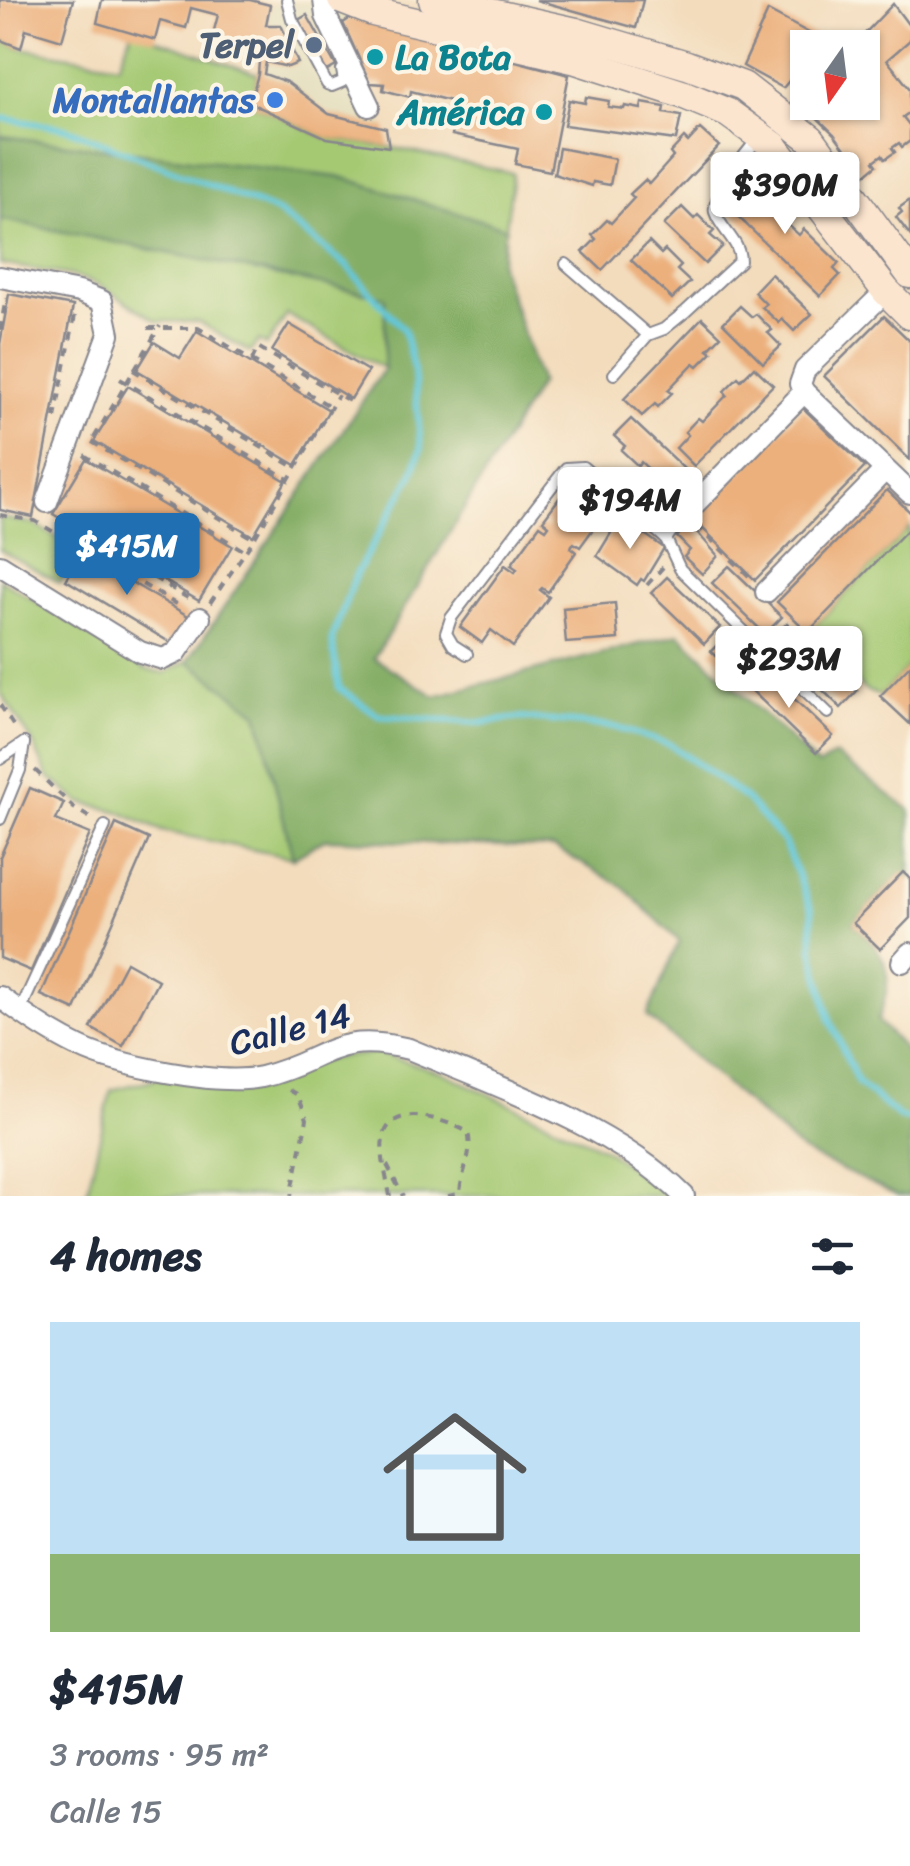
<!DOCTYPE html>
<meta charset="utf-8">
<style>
:root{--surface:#fff;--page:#f2f2f3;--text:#1f2937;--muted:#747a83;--line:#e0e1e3;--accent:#1f6fb2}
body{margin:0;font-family:Sriracha,sans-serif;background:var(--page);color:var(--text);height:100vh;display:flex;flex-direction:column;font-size:38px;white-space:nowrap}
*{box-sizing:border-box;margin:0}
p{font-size:32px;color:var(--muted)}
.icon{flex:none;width:55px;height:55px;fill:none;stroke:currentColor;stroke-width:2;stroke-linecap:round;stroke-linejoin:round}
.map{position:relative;height:1196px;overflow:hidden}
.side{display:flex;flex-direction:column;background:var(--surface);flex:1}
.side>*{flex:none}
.needle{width:65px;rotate:194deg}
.fabs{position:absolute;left:790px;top:30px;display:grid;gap:20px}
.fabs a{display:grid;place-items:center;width:90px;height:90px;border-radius:0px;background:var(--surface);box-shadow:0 2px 8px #0004;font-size:50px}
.price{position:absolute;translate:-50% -85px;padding:0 22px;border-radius:10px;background:#fff;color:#222;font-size:32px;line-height:65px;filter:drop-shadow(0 2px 5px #0008)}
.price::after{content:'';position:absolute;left:50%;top:60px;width:30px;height:22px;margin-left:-15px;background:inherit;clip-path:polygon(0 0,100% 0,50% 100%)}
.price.selected{background:var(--accent);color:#fff}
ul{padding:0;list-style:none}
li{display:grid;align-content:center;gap:20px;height:530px;padding:0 50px}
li+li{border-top:2px solid var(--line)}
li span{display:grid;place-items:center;height:310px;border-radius:0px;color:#555}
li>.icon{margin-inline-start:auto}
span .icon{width:180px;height:180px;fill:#fffc;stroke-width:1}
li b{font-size:42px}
h2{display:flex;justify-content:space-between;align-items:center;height:120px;padding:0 50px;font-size:42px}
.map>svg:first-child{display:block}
.built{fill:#e2dcba}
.green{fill:#a5c973;stroke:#607c68;stroke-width:2.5}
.forest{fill:#84ad65;stroke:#506e62;stroke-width:2.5}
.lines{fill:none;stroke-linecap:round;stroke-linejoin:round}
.stream{stroke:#60c8dc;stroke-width:6}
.building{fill:#ecb07d}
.lane-casing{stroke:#87868d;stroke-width:14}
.street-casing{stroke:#87868d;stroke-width:24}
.secondary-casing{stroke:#87868d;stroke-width:31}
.path{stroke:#87868d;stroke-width:4;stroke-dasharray:8 8;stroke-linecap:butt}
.lane{stroke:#fff;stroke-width:10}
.street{stroke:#fff;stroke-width:20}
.secondary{stroke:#fce5cf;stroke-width:28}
.service-dot{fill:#5c6f8a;stroke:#fcf5e5;stroke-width:4}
.culture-dot{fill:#0f9aa8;stroke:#fcf5e5;stroke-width:4}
.shop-dot{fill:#3f7fe0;stroke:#fcf5e5;stroke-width:4}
.labels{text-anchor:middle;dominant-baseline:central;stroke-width:8;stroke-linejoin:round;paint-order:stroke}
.service-label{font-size:35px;font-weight:bold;fill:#4e5e75;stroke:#fcf5e5;text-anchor:end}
.culture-label{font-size:35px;font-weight:bold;fill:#0d838f;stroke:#fcf5e5;text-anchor:start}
.shop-label{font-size:35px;font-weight:bold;fill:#366cbe;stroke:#fcf5e5;text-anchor:end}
.street-label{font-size:35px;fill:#1b2f5e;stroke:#fcf5e5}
</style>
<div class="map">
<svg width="910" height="1196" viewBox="0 0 910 1196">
<rect width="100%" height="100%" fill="#fcf5e5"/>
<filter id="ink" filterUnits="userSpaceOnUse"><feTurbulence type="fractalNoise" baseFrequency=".01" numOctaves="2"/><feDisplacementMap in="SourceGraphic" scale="20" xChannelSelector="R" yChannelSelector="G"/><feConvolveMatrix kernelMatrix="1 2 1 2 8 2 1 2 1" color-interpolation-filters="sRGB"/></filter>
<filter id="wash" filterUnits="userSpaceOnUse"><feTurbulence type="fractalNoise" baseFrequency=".0048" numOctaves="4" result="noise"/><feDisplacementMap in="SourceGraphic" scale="40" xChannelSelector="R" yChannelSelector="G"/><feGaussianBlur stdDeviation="2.25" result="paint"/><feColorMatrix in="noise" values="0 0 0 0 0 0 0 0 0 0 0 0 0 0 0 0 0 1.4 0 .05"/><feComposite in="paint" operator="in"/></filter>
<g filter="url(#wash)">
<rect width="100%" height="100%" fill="#f3dcbc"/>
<path class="built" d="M314,2L351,18L343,23L370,83L365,85L386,128L389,147L327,138L250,103L270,5Z"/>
<g class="green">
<path d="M132,31L258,74L251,103L327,138L389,147L513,173L506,228L344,178L0,136V40L21,48L119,64Z"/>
<path d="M0,219L386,297L385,369L287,315L267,345L258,341L250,352L198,322L157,321L98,284L69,275L0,264Z"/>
<path d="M0,518L31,523L79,550L60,583L0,550Z"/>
<path d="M910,527V665L880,696L865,690L807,634Z"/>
<path d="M0,579L145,669L165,673L188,661L258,713L293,858L162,831L117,811L80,802L48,776L32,741L0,692Z"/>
<path d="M378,1053L444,1073L605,1149L670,1196H86L111,1090L159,1078L217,1086L338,1057Z"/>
</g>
<path class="forest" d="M0,136L344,178L506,228L500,265L540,383L374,658L435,696L679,634L818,766L835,755L910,810V879L902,873L853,923C890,959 895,971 878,1021L910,1055V1196H898L803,1152L647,1016L679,941L622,886L555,848L325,839L293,858L258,713L188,661L384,369L385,297L0,219Z"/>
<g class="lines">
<path class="stream" d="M0,118L66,128L277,212L346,265L404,330L414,372L421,449L412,476L356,574L332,639L339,688L379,716L480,723L520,718L615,727L671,745L746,799L784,842L812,910L813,950L830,1020L858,1083L900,1118L910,1120"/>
</g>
<g id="blocks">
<g class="building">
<path d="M0,0H73L62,40L26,29L21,48L0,40Z"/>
<path d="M102,0H250L270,5L266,25H281L298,63L288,67L266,62L264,74L287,82L329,114L386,128L389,147L327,138L250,103L258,74L260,48L212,38L218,15L191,8L186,28L160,21L155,40L97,23Z"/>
<path d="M536,0H643L636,28Z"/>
<path d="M893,4L910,27V40L887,60L910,89V112L903,117L910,126V141L902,147L899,143L892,148L895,152L885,159L882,155L874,161L877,165L865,175L834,134L800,101L808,93V102H862V48H851Z"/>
<path d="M768,11L822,40L816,48H808V58L783,88L743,66Z"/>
<path d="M307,15L336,66L320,75L291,24Z"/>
<path d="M351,18L569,75L550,171L515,164L518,149L452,135L458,103L411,91L410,97L383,90L384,84L370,83L343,23Z"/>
<path d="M586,97L609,101L608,107L624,109L625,106L641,109L642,103L665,107L664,113L681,116L676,140L564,125L569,100L585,103Z"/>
<path d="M700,129L719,146L602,270L583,252L596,239L592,235L607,220L611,223L634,198L630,194L645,180L649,184L673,157L670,153L684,138L688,142Z"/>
<path d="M559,148L615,159L610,185L593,182L592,186L554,174Z"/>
<path d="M746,183L752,190L758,184L792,217L786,223L799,235L804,229L839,263L834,269L840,275L820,296L725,204Z"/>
<path d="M910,200V235L896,217L902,212L899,208Z"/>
<path d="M682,207L694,219L698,215L714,231L710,235L723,246L705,264L664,225Z"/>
<path d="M649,242L661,254L665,250L681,266L677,270L690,282L672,299L631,260Z"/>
<path d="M771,274L812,314L794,331L782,319L779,323L762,307L766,304L754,292Z"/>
<path d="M9,294L73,306L33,517L0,510V344Z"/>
<path d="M740,306L752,317L756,314L772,330L768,333L781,346L763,363L723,323Z"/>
<path d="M884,316L910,341V460L824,376Z"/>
<path d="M702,318L721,336L708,349L712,352L698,366L694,363L668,390L672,393L658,407L655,404L642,416L624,399Z"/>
<path d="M289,324L368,371L351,399L272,351Z"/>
<path d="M197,331L329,410L296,465L137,370L154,342L180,358Z"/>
<path d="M754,367L773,385L694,466L676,448L688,435L685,432L698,418L702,421L727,395L724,391L738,377L741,380Z"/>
<path d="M128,386L286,481L253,536L94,441Z"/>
<path d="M803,408L865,467L755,580L694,520Z"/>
<path d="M631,419L695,479L678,497L641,462L638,466L621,450L625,446L614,436Z"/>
<path d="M86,459L232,546L199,601L53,514Z"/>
<path d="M572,481L578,485L580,482L609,507L580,547L574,543L572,545L571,548L576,552L548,592L542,588L540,590L549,597L513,647L491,630L482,643L460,627L505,565L515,572L517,569L511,565L540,525L546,529L549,525L543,520Z"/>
<path d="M887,490L910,512V527L808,632L777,602Z"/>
<path d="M624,519L664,548L644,581L641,579L637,585L597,556L617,523L620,525Z"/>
<path d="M689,523L718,556L702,574L684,557L690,550L677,537Z"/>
<path d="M82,553L188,616L171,643L66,580Z"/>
<path d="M729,566L782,617L765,634L712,583Z"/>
<path d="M667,577L720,627L704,644L651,593Z"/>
<path d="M615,603L618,639L566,643L563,608Z"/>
<path d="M787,623L857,691L841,708L771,640Z"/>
<path d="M728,634L758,663L741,680L711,651Z"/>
<path d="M910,665V724L880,696Z"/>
<path d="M762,668L833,736L816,753L746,685Z"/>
<path d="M30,788L64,803L56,820L90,834L31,971L0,958V857Z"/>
<path d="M116,824L149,839L75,1010L41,995Z"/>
<path d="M903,872L910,879V918L880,949L853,923Z"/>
<path d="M126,962L158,980L123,1046L91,1028Z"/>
</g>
</g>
</g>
<g filter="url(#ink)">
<use href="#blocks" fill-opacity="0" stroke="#87868d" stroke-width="2.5"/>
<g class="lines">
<defs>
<g id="lane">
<path d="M287,0L292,19L327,84L332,86L344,81L342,70"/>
<path d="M734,173L747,171L773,147"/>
<path d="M566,264L648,335"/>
<path d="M614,374L648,335L664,329L685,312L740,261C740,241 721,230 715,212C710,199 748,150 758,139"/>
<path d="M666,539L680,569L828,713"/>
<path d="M467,654L453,645L446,633L451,618L566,468L583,467L666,539L681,518"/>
<path d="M0,759L24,743"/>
<path d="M0,819L20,770L24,743"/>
<path d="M20,1011L105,826"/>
</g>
<g id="street">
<path d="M324,0L326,16L369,106"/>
<path d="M0,277L79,292L102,301L109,334L47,502"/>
<path d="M886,291L805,370L800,384L804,392L910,493"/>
<path d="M681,518L804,392"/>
<path d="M0,565L140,652L163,659L176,653L200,618"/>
<path d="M766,592L885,470"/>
<path d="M902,962L910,953"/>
<path d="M0,997C25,1016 50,1033 79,1047C118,1066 218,1086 261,1077C326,1062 332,1030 409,1049C498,1086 616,1128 684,1196"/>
</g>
<g id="secondary">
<path d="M342,0L373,12L573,59L682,94L728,113L774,146L886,291L910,315"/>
<path d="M433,0L576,32L687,65L743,86L811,139L910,274"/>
</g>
</defs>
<use href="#lane" class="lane-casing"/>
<use href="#street" class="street-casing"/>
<use href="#secondary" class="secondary-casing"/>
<g class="path">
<path d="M148,328H198L333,408"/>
<path d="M0,330L6,298"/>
<path d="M252,360L258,347L351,402"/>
<path d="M133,370L296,468"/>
<path d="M120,379L288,479"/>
<path d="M55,418L76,310"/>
<path d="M94,438L160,326"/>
<path d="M92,442L254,539"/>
<path d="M84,455L243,550"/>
<path d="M0,515L35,521L181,607"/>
<path d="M58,520L191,600"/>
<path d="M697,526L752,579"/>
<path d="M647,585L664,566"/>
<path d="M210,603L254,539L338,395"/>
<path d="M0,705L16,730"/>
<path d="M35,770L74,808L92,819"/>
<path d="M289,1090L298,1095L307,1119L291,1196"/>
<path d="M387,1165L403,1196"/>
<path d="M390,1196C387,1179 380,1155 383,1139C390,1100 446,1120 468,1132C474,1155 460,1173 460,1196"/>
<path d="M448,1196L459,1194"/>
</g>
<use href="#lane" class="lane"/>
<use href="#street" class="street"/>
<use href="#secondary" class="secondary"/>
</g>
</g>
<circle class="service-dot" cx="314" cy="45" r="10"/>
<g class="culture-dot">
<circle cx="375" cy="57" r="10"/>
<circle cx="544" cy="112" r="10"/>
</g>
<circle class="shop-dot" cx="275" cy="100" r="10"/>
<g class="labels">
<g class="service-label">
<text x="294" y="45">Terpel</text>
</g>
<g class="culture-label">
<text x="395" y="57">La Bota</text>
<text x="524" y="112" text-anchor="end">América</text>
</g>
<g class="shop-label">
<text x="255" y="100">Montallantas</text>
</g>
<g class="street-label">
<text transform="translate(290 1029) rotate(-14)">Calle 14</text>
</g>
</g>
</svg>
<div class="fabs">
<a><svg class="needle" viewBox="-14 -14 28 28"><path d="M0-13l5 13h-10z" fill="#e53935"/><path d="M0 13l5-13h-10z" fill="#747a83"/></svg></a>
</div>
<b class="price" style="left:785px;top:237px">$390M</b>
<b class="price" style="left:630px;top:552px">$194M</b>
<b class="price selected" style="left:127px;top:598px">$415M</b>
<b class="price" style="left:789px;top:711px">$293M</b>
</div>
<section class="side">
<h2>4 homes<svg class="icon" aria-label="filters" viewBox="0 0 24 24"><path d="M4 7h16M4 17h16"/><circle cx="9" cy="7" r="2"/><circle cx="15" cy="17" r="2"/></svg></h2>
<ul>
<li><span style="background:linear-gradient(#bfe0f5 75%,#8fb573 0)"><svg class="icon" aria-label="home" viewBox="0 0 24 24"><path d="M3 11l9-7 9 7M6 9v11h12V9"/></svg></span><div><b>$415M</b><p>3 rooms · 95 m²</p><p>Calle 15</p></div></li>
</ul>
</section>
